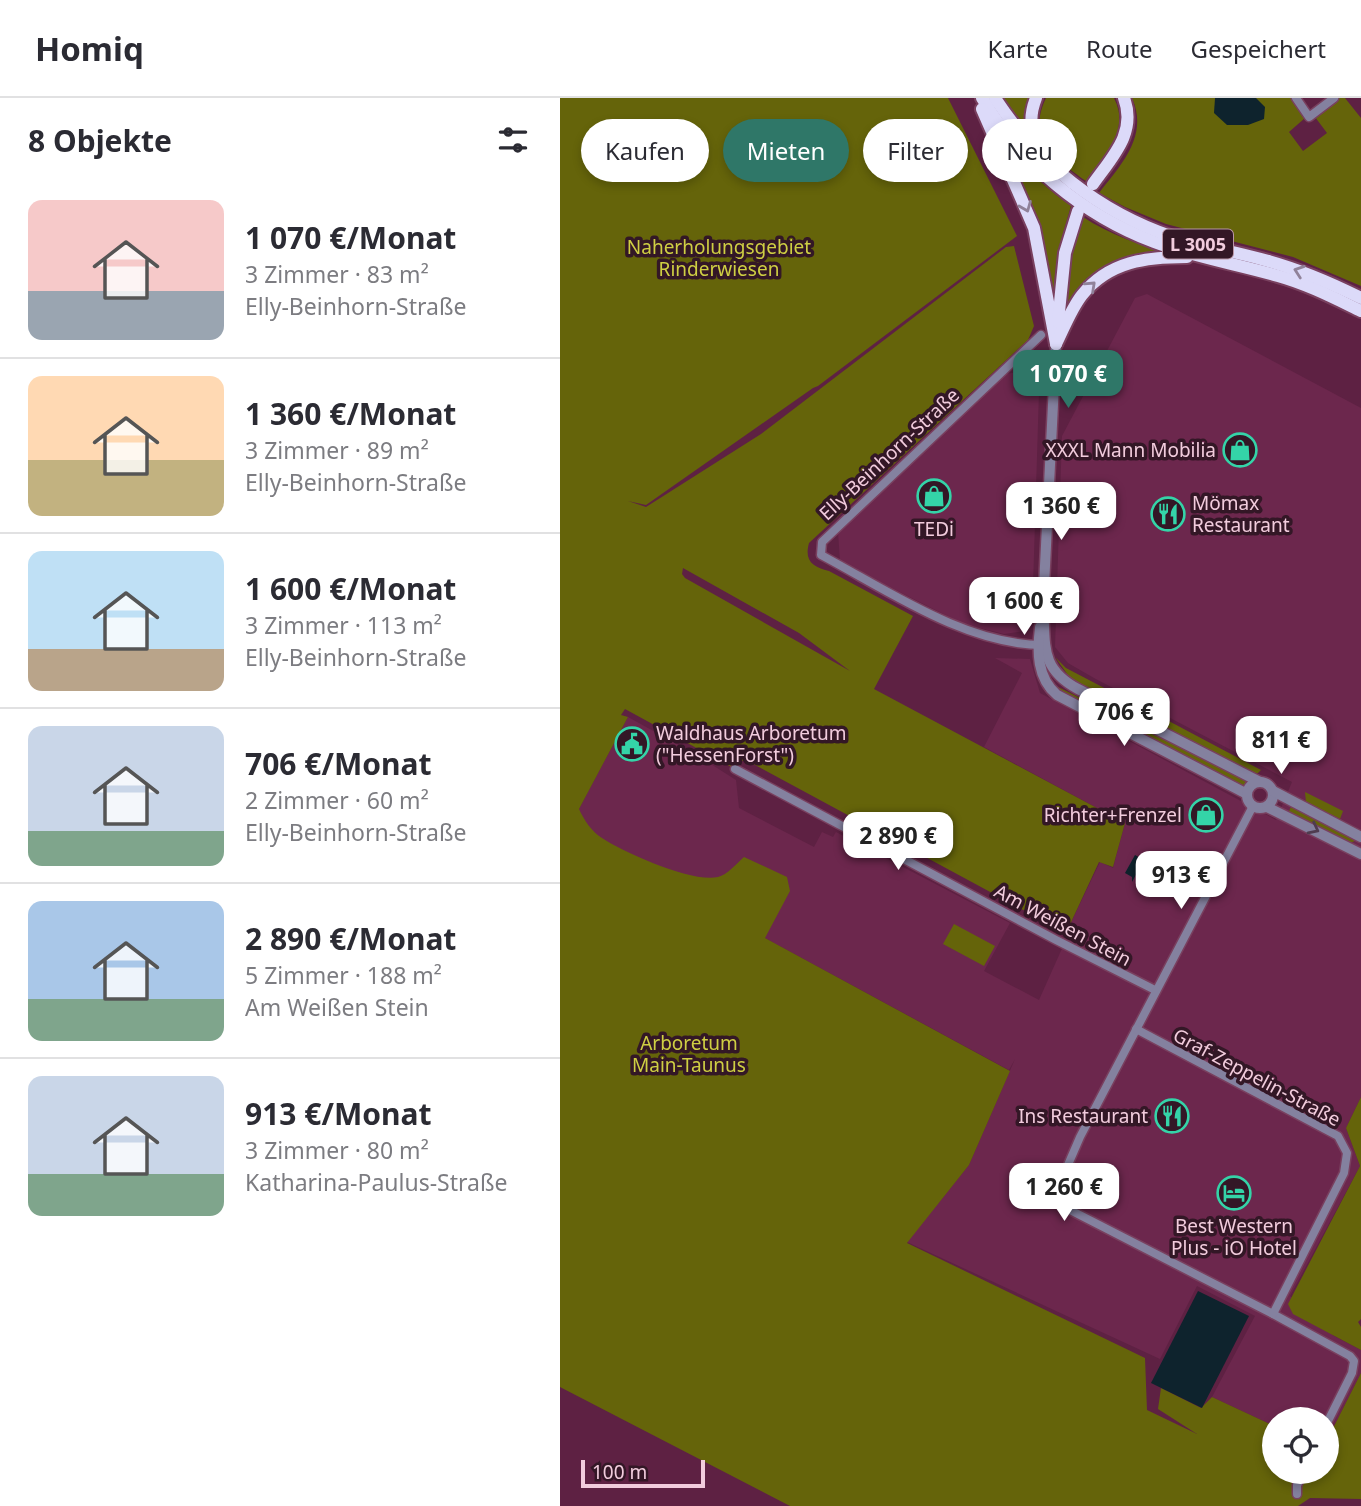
<!DOCTYPE html>
<html lang="de">
<meta charset="utf-8">
<style>
:root{--surface:#fff;--page:#f2f2f3;--text:#2b2b33;--muted:#7c7c81;--line:#e1e1e2;--accent:#2f7768}
body{margin:0;font-family:"Noto Sans",sans-serif;background:var(--page);color:var(--text);height:100vh;display:flex;flex-direction:column;font-size:26px;white-space:nowrap}
*{box-sizing:border-box;margin:0}
p{font-size:23px;color:var(--muted)}
.icon{flex:none;width:38px;height:38px;fill:none;stroke:currentColor;stroke-width:2;stroke-linecap:round;stroke-linejoin:round}
.map{position:relative;flex:1;overflow:hidden}
.panel{display:flex;flex-direction:column;background:var(--surface);width:560px}
.panel>*{flex:none}
.top-card{position:absolute;left:21px;top:21px;width:665px;height:63px;display:flex;gap:14px}
.buttons{position:absolute;left:702px;top:1309px;display:grid;gap:14px}
.buttons a{display:grid;place-items:center;width:77px;height:77px;border-radius:50%;background:var(--surface);box-shadow:0 4px 10px #0003;font-size:35px}
.scale{position:absolute;left:21px;bottom:18px;width:124px;box-sizing:border-box;padding-left:7px;border:4px solid #f2ccdd;border-top:0;font-size:19px;line-height:24px;white-space:nowrap;color:#f2ccdd;-webkit-text-stroke:5px #331726;paint-order:stroke}
.price{position:absolute;translate:-50% -60px;padding:0 16px;border-radius:14px;background:#fff;color:#222;font-size:23px;line-height:46px;filter:drop-shadow(0 2px 4px #0008)}
.price::after{content:'';position:absolute;left:50%;top:42px;width:21px;height:16px;margin-left:-10px;background:inherit;clip-path:polygon(0 0,100% 0,50% 100%)}
.price.current{background:var(--accent);color:#fff}
ul{padding:0;list-style:none}
li{display:flex;align-items:center;gap:21px;height:175px;padding:0 28px}
li+li{border-top:2px solid var(--line)}
li span{display:grid;place-items:center;flex:none;width:196px;height:140px;border-radius:14px;color:#555}
li>.icon{margin-inline-start:auto}
span .icon{width:84px;height:84px;fill:#fffc;stroke-width:1}
li b{font-size:30px}
h2{display:flex;justify-content:space-between;align-items:center;height:84px;padding:0 28px;font-size:30px}
.chip{padding:0 24px;border-radius:32px;background:var(--surface);box-shadow:0 4px 10px #0003;font-size:24px;line-height:63px}
.chip.current{background:var(--accent);color:#fff}
header{display:flex;align-items:center;gap:42px;box-sizing:border-box;height:98px;padding:0 35px;background:var(--surface);border-bottom:2px solid var(--line)}
header strong{font-size:33px}
nav{display:flex;gap:38px;margin-inline-start:auto;font-size:24px}
main{display:flex;flex:1;min-height:0}
.map>svg:first-child{display:block}
.built{fill:#6c274d}
.green{fill:#65640a;fill-rule:evenodd}
.water{fill:#0e232d}
.lines{fill:none;stroke-linecap:round;stroke-linejoin:round}
.minor-casing{stroke:#79405f;stroke-width:11}
.tertiary-casing{stroke:#79405f;stroke-width:13}
.trunk-casing{stroke:#79405f;stroke-width:16}
.minor{stroke:#84819f;stroke-width:8}
.tertiary{stroke:#84819f;stroke-width:10}
.trunk{stroke:#dcdaf9;stroke-width:12}
.oneway{stroke:#90829a}
.oneway2{stroke:#4f3c50}
.labels{text-anchor:middle;dominant-baseline:central;stroke-width:7;stroke-linejoin:round;paint-order:stroke}
.shield{fill:#331726;stroke:#b996a6;stroke-width:2}
.shield-label{font-size:18px;font-weight:bold;fill:#f2ccdd}
.park-label{font-size:19px;fill:#cfcf43;stroke:#331726}
.poi-label{font-size:19px;fill:#f2ccdd;stroke:#331726;text-anchor:end}
.street-label{font-size:19px;fill:#f2ccdd;stroke:#331726}
</style>
<header>
<strong>Homiq</strong>
<nav><a>Karte</a><a>Route</a><a>Gespeichert</a></nav>
</header>
<main>
<section class="panel">
<h2>8 Objekte<svg class="icon" aria-label="filters" viewBox="0 0 24 24"><path d="M4 7h16M4 17h16"/><circle cx="9" cy="7" r="2"/><circle cx="15" cy="17" r="2"/></svg></h2>
<ul>
<li><span style="background:linear-gradient(#f6c9c9 65%,#9aa5b1 0)"><svg class="icon" aria-label="home" viewBox="0 0 24 24"><path d="M3 11l9-7 9 7M6 9v11h12V9"/></svg></span><div><b>1 070 €/Monat</b><p>3 Zimmer · 83 m²</p><p>Elly-Beinhorn-Straße</p></div></li>
<li><span style="background:linear-gradient(#ffd9b3 60%,#c2b280 0)"><svg class="icon" aria-label="home" viewBox="0 0 24 24"><path d="M3 11l9-7 9 7M6 9v11h12V9"/></svg></span><div><b>1 360 €/Monat</b><p>3 Zimmer · 89 m²</p><p>Elly-Beinhorn-Straße</p></div></li>
<li><span style="background:linear-gradient(#bfe0f5 70%,#b9a48a 0)"><svg class="icon" aria-label="home" viewBox="0 0 24 24"><path d="M3 11l9-7 9 7M6 9v11h12V9"/></svg></span><div><b>1 600 €/Monat</b><p>3 Zimmer · 113 m²</p><p>Elly-Beinhorn-Straße</p></div></li>
<li><span style="background:linear-gradient(#c9d6e8 75%,#7fa58c 0)"><svg class="icon" aria-label="home" viewBox="0 0 24 24"><path d="M3 11l9-7 9 7M6 9v11h12V9"/></svg></span><div><b>706 €/Monat</b><p>2 Zimmer · 60 m²</p><p>Elly-Beinhorn-Straße</p></div></li>
<li><span style="background:linear-gradient(#a9c7e8 70%,#7fa58c 0)"><svg class="icon" aria-label="home" viewBox="0 0 24 24"><path d="M3 11l9-7 9 7M6 9v11h12V9"/></svg></span><div><b>2 890 €/Monat</b><p>5 Zimmer · 188 m²</p><p>Am Weißen Stein</p></div></li>
<li><span style="background:linear-gradient(#c9d6e8 70%,#7fa58c 0)"><svg class="icon" aria-label="home" viewBox="0 0 24 24"><path d="M3 11l9-7 9 7M6 9v11h12V9"/></svg></span><div><b>913 €/Monat</b><p>3 Zimmer · 80 m²</p><p>Katharina-Paulus-Straße</p></div></li>
</ul>
</section>
<div class="map">
<svg width="801" height="1408" viewBox="0 0 801 1408">
<rect width="100%" height="100%" fill="#5e2143"/>
<g class="built">
<path d="M587,196L801,310V999L786,1030L800,1068L730,1198L774,1238L801,1252V1275L767,1342L766,1321H714V1328L652,1299L695,1218L637,1188L600,1261L347,1144L409,1067L455,961L449,972L7,733L68,619L135,656L176,682L179,710L254,749L262,734L273,739L276,734L450,825L424,873L479,902L504,846L505,837L540,764L553,770L565,725L424,649L462,575L435,560L470,561L480,595L716,722L732,684L534,580L508,565L495,549L502,338L575,200Z"/>
<path d="M459,274L479,293L472,522L465,533L444,536L403,526L280,464L278,433L444,276Z"/>
</g>
<g class="green">
<path d="M0,0H388L457,138L258,288L253,290L86,407L68,403L86,409L201,336L446,149L454,148L474,228L468,242L249,445C244,463 253,469 269,473L353,518L314,591L565,725L553,769L539,764L506,835L184,661L175,671L65,611L61,617L68,619L19,711C24,722 32,734 42,740C65,755 132,785 158,779C167,777 177,765 184,759L227,779L230,793L205,840L450,973L409,1067L347,1145L585,1260L587,1312L637,1336L598,1311L601,1290L641,1310L652,1299L714,1328V1374H766L767,1342L801,1275V1401L750,1400L738,1408H230L0,1289ZM123,470L239,535L290,573L125,480L122,476Z"/>
<path d="M441,0H469L465,12L470,36Z"/>
<path d="M486,0H554C571,32 544,59 526,83C495,61 466,41 486,0Z"/>
<path d="M572,0H731L745,20L729,34L743,53L767,35L755,19L779,0H785L801,20V188L733,159L606,126L565,109L539,95C561,67 589,38 572,0Z"/>
<path d="M438,36C460,64 482,88 511,108L498,153L493,197Z"/>
<path d="M523,119C549,136 581,148 610,155C547,154 532,170 503,223L510,161Z"/>
<path d="M495,559L506,570L594,616L586,620L519,586L510,580Z"/>
<path d="M494,587L688,683L684,691L499,595Z"/>
<path d="M605,621L701,672L698,675H690L607,632Z"/>
<path d="M745,694L783,713L780,721L746,704Z"/>
<path d="M732,707L793,740L795,743L787,746L728,715Z"/>
<path d="M394,826L435,848L424,868L383,846Z"/>
<path d="M801,999V1221L798,1224L801,1229V1252L733,1216L728,1206L800,1068L786,1030Z"/>
</g>
<g class="water">
<path d="M655,0H696L705,9L704,21L688,27H667L654,15Z"/>
<path d="M575,757L584,762L572,784V779L565,775Z"/>
<path d="M638,1193L689,1218L642,1310L591,1285Z"/>
</g>
<g class="lines">
<defs>
<g id="minor">
<path d="M736,0L749,19L774,0"/>
<path d="M481,237L262,444L261,457C327,492 406,547 483,547"/>
<path d="M175,671L496,842L595,892"/>
<path d="M693,708L520,1039L498,1090L500,1101L510,1112L713,1216L790,1258L794,1263L792,1275L766,1327"/>
<path d="M576,931L778,1038L787,1055L784,1075L713,1216"/>
<path d="M737,1396V1387L744,1374"/>
</g>
<g id="tertiary">
<path d="M496,246L483,508C486,547 479,570 518,591L700,684"/>
<path d="M480,529C477,554 477,580 497,597L687,696"/>
<circle cx="700" cy="697" r="13"/>
<path d="M713,693L801,739"/>
<path d="M707,709L801,756"/>
</g>
<g id="trunk">
<path d="M422,0C461,66 523,117 594,144C634,159 677,166 718,178C747,186 774,200 801,213"/>
<path d="M435,0C477,65 539,114 613,139C642,148 672,153 701,161C736,170 769,184 801,200"/>
<path d="M476,0C469,18 470,31 479,48"/>
<path d="M422,11L474,130L496,246"/>
<path d="M533,86C552,59 577,35 564,0"/>
<path d="M498,224L505,155L518,113"/>
<path d="M496,246C504,230 511,211 522,197C549,163 587,159 627,159"/>
</g>
</defs>
<use href="#minor" class="minor-casing"/>
<use href="#tertiary" class="tertiary-casing"/>
<use href="#trunk" class="trunk-casing"/>
<use href="#minor" class="minor"/>
<use href="#tertiary" class="tertiary"/>
<use href="#trunk" class="trunk"/>
</g>
<defs><path id="oneway-chevron" d="M-2-3.5L2.5 0L-2 3.5" fill="none" stroke-width="1.6" stroke-linecap="round" stroke-linejoin="round" transform="scale(1.75)"/></defs>
<g class="oneway">
<use href="#oneway-chevron" transform="translate(466 109) rotate(68)"/>
<use href="#oneway-chevron" transform="translate(739 173) rotate(-161)"/>
<use href="#oneway-chevron" transform="translate(531 188) rotate(-43)"/>
</g>
<use class="oneway2" href="#oneway-chevron" transform="translate(754 731) rotate(27)"/>
<defs>
<symbol id="shop-ring" viewBox="-11 -11 22 22"><circle r="9.5" fill="#331726" stroke="#34d4a8" stroke-width="1.5"/><path d="M-5-2.5h2.3a2.7 3.5 0 0 1 5.4 0H5L5.5 6h-11ZM-1.5-2.5h3a1.5 2.3 0 0 0-3 0Z" fill="#34d4a8"/></symbol>
<symbol id="restaurant-ring" viewBox="-11 -11 22 22"><circle r="9.5" fill="#331726" stroke="#34d4a8" stroke-width="1.5"/><path d="M-5-6h1v4h1v-4h1v4h1v-4h1v5L-1.5 .5V6h-2V.5L-5-1ZM5-6V6H3V1.5H1.5Q1.5-4 5-6Z" fill="#34d4a8"/></symbol>
<symbol id="civic-ring" viewBox="-11 -11 22 22"><circle r="9.5" fill="#331726" stroke="#34d4a8" stroke-width="1.5"/><path d="M-.6-6.5H3V-4.5H.6V-3L4-1V1h2V6H-6V1h2V-1L-.6-3ZM-1.2 2.5V6h2.4V2.5Z" fill="#34d4a8"/></symbol>
<symbol id="hotel-ring" viewBox="-11 -11 22 22"><circle r="9.5" fill="#331726" stroke="#34d4a8" stroke-width="1.5"/><path d="M-6-4.5h1.5V1H6V5H4.5V3h-9V5H-6ZM-4 0a1.8 1.8 0 1 1 3.6 0ZM.5 0V-2.5h3Q6-2.5 6 0Z" fill="#34d4a8"/></symbol>
</defs>
<g fill-rule="evenodd">
<use href="#shop-ring" x="661" y="333" width="38" height="38"/>
<use href="#shop-ring" x="355" y="379" width="38" height="38"/>
<use href="#restaurant-ring" x="589" y="397" width="38" height="38"/>
<use href="#civic-ring" x="53" y="627" width="38" height="38"/>
<use href="#shop-ring" x="627" y="698" width="38" height="38"/>
<use href="#restaurant-ring" x="593" y="999" width="38" height="38"/>
<use href="#hotel-ring" x="655" y="1076" width="38" height="38"/>
</g>
<g class="labels">
<rect class="shield" x="603" y="131.5" width="70" height="29" rx="5"/>
<g class="shield-label">
<text x="638" y="146">L 3005</text>
</g>
<g class="park-label">
<text x="159" y="149">Naherholungsgebiet<tspan x="159" dy="22">Rinderwiesen</tspan></text>
<text x="129" y="945">Arboretum<tspan x="129" dy="22">Main-Taunus</tspan></text>
</g>
<g class="poi-label">
<text x="656" y="352">XXXL Mann Mobilia</text>
<text x="632" y="405" text-anchor="start">Mömax<tspan x="632" dy="22">Restaurant</tspan></text>
<text x="374" y="431" text-anchor="middle">TEDi</text>
<text x="96" y="635" text-anchor="start">Waldhaus Arboretum<tspan x="96" dy="22">("HessenForst")</tspan></text>
<text x="622" y="717">Richter+Frenzel</text>
<text x="588" y="1018">Ins Restaurant</text>
<text x="674" y="1128" text-anchor="middle">Best Western<tspan x="674" dy="22">Plus - iO Hotel</tspan></text>
</g>
<g class="street-label">
<text transform="translate(329 356) rotate(-43)">Elly-Beinhorn-Straße</text>
<text transform="translate(503 827) rotate(28)">Am Weißen Stein</text>
<text transform="translate(697 979) rotate(28)">Graf-Zeppelin-Straße</text>
</g>
</g>
</svg>
<div class="buttons">
<a><svg class="icon" aria-label="locate" viewBox="0 0 24 24"><circle cx="12" cy="12" r="6"/><path d="M12 2v4M12 18v4M2 12h4M18 12h4"/></svg></a>
</div>
<div class="scale">100 m</div>
<b class="price current" style="left:508px;top:312px">1 070 €</b>
<b class="price" style="left:501px;top:444px">1 360 €</b>
<b class="price" style="left:464px;top:539px">1 600 €</b>
<b class="price" style="left:564px;top:650px">706 €</b>
<b class="price" style="left:721px;top:678px">811 €</b>
<b class="price" style="left:338px;top:774px">2 890 €</b>
<b class="price" style="left:621px;top:813px">913 €</b>
<b class="price" style="left:504px;top:1125px">1 260 €</b>
<div class="top-card">
<a class="chip">Kaufen</a>
<a class="chip current">Mieten</a>
<a class="chip">Filter</a>
<a class="chip">Neu</a>
</div>
</div>
</main>
